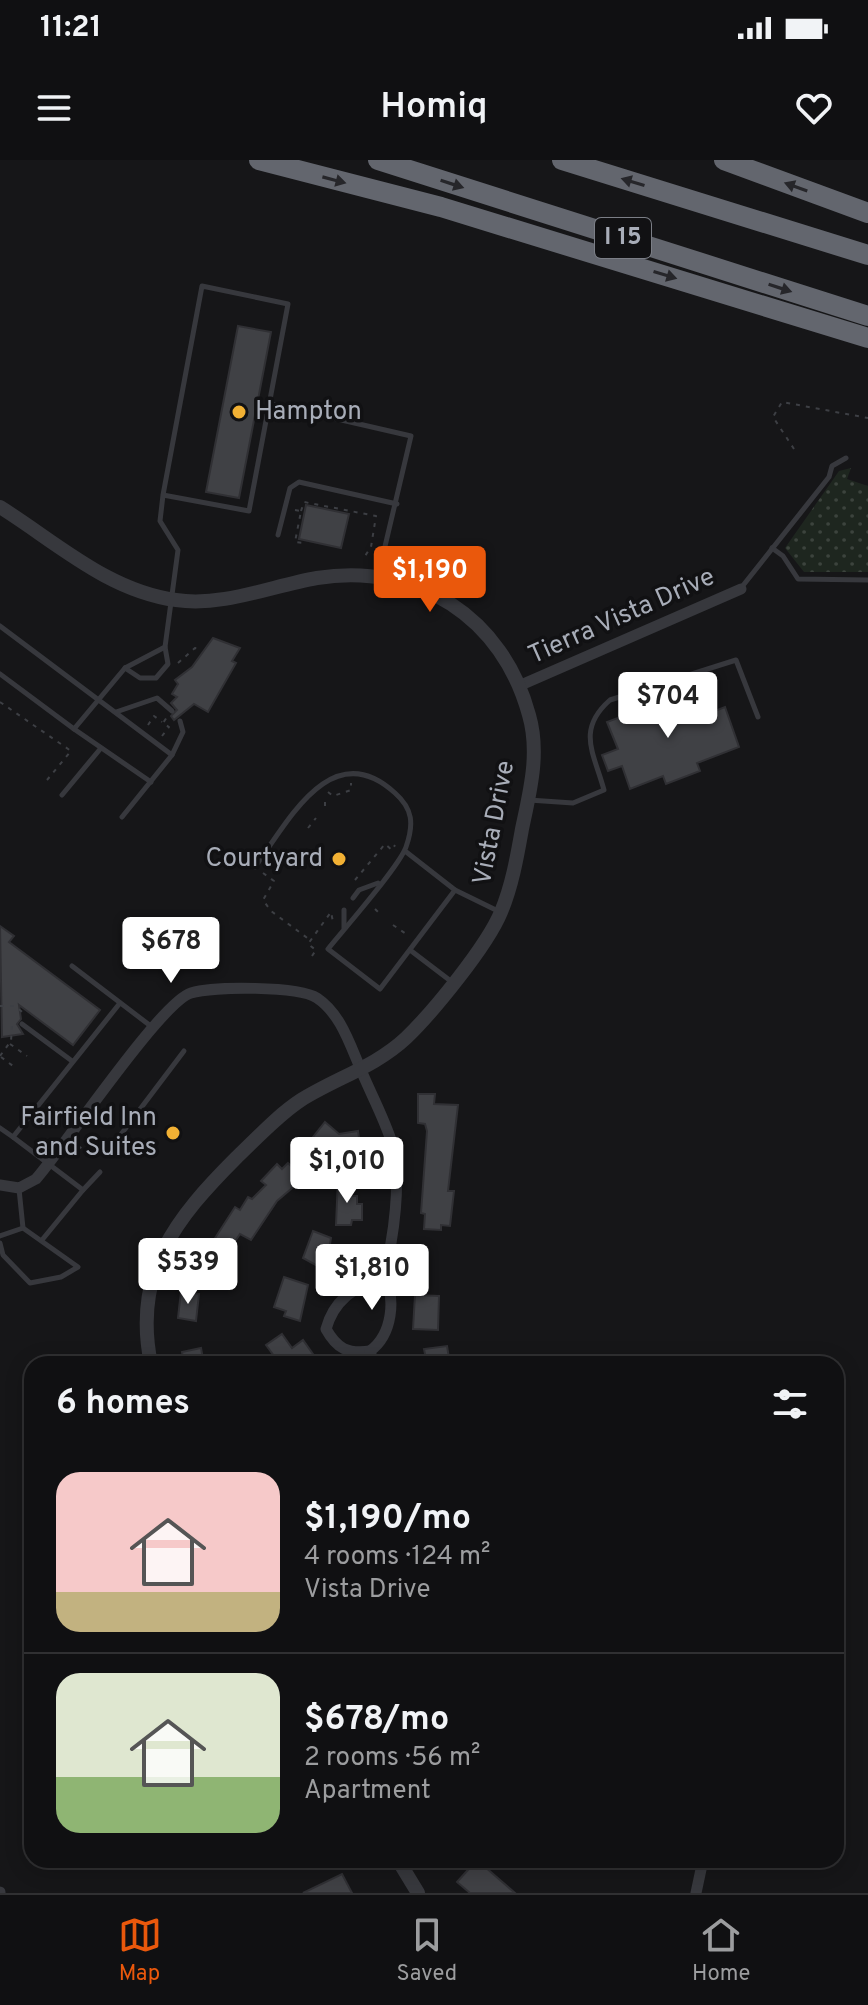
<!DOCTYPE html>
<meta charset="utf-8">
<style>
:root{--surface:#101012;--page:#1e1e20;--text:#f1f3f6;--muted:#9c9d9f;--line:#303032;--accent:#ea580c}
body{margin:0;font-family:Overpass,sans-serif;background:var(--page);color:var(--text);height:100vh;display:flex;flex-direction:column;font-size:30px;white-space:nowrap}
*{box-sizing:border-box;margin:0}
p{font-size:26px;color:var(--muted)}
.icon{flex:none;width:44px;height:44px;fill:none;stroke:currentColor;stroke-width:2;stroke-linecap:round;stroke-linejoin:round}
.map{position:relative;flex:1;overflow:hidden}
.details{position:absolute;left:24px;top:1196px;width:820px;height:512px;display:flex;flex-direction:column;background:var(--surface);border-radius:24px;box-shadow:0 4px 20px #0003,0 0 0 2px var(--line)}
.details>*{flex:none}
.price{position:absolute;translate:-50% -68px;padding:0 18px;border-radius:8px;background:#fff;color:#222;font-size:26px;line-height:52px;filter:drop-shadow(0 2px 4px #0008)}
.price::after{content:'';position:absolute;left:50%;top:48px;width:24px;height:18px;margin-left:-12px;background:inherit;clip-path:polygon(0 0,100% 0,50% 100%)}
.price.active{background:var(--accent);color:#fff}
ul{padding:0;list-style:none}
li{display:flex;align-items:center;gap:24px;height:200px;padding:0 32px}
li+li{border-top:2px solid var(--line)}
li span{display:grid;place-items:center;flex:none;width:224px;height:160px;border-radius:24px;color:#555}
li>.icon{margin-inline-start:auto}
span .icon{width:96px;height:96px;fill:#fffc;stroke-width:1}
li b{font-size:34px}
h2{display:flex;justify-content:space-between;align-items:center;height:96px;padding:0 32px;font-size:34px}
.status{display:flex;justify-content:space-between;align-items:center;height:56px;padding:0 40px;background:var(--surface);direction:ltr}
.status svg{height:22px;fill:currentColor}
header{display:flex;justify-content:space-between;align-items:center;height:104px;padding:0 32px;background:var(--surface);font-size:36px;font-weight:600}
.tab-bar{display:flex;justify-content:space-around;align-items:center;height:112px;border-top:2px solid var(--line);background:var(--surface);font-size:22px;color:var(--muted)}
.tab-bar a{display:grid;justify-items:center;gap:4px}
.tab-bar .active{color:var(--accent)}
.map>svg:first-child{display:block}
.grass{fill:url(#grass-dots)}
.building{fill:#404145;stroke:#303034;stroke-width:2}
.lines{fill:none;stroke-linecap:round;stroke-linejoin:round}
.path{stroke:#3d3f44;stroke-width:2;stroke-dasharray:4 6;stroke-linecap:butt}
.service{stroke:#37383d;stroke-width:5}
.minor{stroke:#37383d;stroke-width:11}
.tertiary{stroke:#37383d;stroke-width:14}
.motorway{stroke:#63666e;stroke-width:20}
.oneway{fill:#26262a}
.poi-dot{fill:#f2b134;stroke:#111113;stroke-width:3}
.labels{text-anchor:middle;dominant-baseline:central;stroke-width:7;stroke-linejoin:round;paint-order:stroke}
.shield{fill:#111113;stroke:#7b7e86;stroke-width:2}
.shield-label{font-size:24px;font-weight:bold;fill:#a8adb8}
.poi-label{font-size:26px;fill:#a8adb8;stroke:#111113;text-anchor:end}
.street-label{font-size:26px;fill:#a8adb8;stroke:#111113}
</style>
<div class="status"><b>11:21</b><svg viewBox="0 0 49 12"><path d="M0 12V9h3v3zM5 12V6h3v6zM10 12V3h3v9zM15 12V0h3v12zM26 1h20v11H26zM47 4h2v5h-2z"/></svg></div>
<header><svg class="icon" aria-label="menu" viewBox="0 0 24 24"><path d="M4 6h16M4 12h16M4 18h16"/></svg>Homiq<svg class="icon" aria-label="heart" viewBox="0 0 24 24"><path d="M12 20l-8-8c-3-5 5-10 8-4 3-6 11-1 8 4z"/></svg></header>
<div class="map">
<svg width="868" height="1733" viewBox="0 0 868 1733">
<defs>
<pattern id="grass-dots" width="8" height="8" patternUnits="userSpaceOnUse" patternTransform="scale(2)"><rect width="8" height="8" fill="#1e261f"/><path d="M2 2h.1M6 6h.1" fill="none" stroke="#3c433d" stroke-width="1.8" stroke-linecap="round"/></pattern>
</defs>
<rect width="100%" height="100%" fill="#161618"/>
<path class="grass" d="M851,308L847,319L868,326V412H804L785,388L839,311Z"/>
<g class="building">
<path d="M238,166L271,172L239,338L206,332Z"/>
<path d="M306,345L349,354L341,388L299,379Z"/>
<path d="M213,478L240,488L232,501L236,503L208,552L194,544L174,560L171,556L177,550L171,543L177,537L172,534L178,524L175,520L192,507Z"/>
<path d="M690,532L699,557L725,547L739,587L697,603L700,611L666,624L663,616L630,629L622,606L608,611L602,595L618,589L607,562L639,550L637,544L656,537L658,544Z"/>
<path d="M0,766L14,776L9,782L100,850L73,885L19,845L21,859L17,864L23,874L2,877Z"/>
<path d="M418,934H435L434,944L458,945L448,1031H454L450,1066L441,1065V1070L424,1069L425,1054L421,1053L427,971L425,964L418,963Z"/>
<path d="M325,962L339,974L358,971L361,991L336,995L313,977Z"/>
<path d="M288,1003L304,1018L277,1041L251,1080L240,1074L227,1093L232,1096L216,1125L189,1110L196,1097L201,1100L235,1047L240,1050L248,1037L252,1039L266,1025L261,1021L277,1004L282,1009Z"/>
<path d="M338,1018H349V1036H357V1044H362V1060H352L351,1065H336Z"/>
<path d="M313,1071L331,1078L329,1090L342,1094L334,1115L303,1098Z"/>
<path d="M284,1117L308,1125L300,1161L284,1156L286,1151L274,1147Z"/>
<path d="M181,1131L199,1134L196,1161L178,1158Z"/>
<path d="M415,1135L439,1136L438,1170L413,1169Z"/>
<path d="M282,1174L292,1188L303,1180L320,1204H280L266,1185Z"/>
<path d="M447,1186L450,1204H427L424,1189Z"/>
<path d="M201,1188L204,1204H184L182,1192Z"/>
<path d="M477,1700L515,1733H470L457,1722Z"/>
<path d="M342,1714L352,1733H303Z"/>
</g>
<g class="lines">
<g class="path">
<path d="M794,289L773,257L782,242L868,258"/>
<path d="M295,350L301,351L295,382L305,383"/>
<path d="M301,351L304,342L376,356L371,387L365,396"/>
<path d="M178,503L195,488L199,490"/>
<path d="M0,542L71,591L47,620"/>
<path d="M148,565L154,556L162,562"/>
<path d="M162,576L169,567L163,563L167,557"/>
<path d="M328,632L333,636L351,630V623"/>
<path d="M325,646V636"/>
<path d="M308,668L316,658"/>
<path d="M263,713L274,721L263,740L271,751L310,780"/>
<path d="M355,720L385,684L392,690L395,685"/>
<path d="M375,749L382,756"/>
<path d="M393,765L409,776"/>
<path d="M312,796L316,790L308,784L331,752L333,762"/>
<path d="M0,846H15L26,855"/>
<path d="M10,884L27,896"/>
<path d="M0,896L11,881L12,866"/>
<path d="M1,897L17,909"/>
<path d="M78,986L92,995"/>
</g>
<g class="service">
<path d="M272,244L411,276L378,416"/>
<path d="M278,375L290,328L299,322L397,344"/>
<path d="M772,388L783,396L798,419L868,420"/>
<path d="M741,428L829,317L832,306L846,298"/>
<path d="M0,466L172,595L122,657"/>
<path d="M125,508L140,518H156L168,504L165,487"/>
<path d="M0,514L74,569L125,508L165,487L178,390L160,361L163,335L202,126L288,144L249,351L163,335"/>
<path d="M116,552L157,538L172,551"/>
<path d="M74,569L151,622"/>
<path d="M172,595L183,572L180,561"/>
<path d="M62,635L101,588"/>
<path d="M529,640L573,643L604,630C594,593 576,570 610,540L736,500L758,557"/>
<path d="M255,707C289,660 332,575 395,633C413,649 414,664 406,687C399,707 344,769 328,789L380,829L455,730L405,691"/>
<path d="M455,730L500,752"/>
<path d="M353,738L359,730L378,723"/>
<path d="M344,750V768"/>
<path d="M410,790L452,822"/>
<path d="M72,806L152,867"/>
<path d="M22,864L72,901"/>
<path d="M0,968L13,977"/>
<path d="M114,993L116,981L184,891"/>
<path d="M19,1029L23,1068"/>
<path d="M83,1030L100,1012"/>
<path d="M0,1076L23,1068L78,1107L61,1117L30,1123L3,1095L0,1083"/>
<path d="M42,1080L83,1030L13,977L120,843"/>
</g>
<g class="minor">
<path d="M521,525L741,429"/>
<path d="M0,1025L19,1028L36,1019C65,986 161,842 191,833C213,826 299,826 317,838C341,854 350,885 361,910C371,934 384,958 392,983C402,1016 394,1082 383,1115C355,1129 335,1137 326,1169C337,1189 348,1194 370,1191L374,1204"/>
<path d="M370,1191C392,1175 397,1138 383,1115"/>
<path d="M0,1732V1733"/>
<path d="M696,1733L703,1700"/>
</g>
<g class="tertiary">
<path d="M0,347C56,382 108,431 176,440C223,447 271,426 317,418C418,402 503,458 529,555C540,593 530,631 522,669C517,697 512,726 501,752C487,786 433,852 406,878C375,907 336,918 301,940C278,955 257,978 237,997C176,1058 132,1112 151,1204"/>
<path d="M398,1700L418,1733"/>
</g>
<g class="motorway">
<path d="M259,0L441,47L868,178"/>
<path d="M378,0L868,156"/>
<path d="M562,0L868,95"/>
<path d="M724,0L868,53"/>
</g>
</g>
<defs><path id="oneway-solid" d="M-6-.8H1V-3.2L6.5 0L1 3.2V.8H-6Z" transform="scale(2)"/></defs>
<g class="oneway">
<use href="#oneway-solid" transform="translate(334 20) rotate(15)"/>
<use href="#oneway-solid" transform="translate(633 22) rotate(-163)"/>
<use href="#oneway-solid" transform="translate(452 24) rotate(18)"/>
<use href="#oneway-solid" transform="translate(796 27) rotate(-160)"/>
<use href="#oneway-solid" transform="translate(665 115) rotate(17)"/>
<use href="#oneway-solid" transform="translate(780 128) rotate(18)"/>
</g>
<g class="poi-dot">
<circle cx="239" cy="252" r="8"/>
<circle cx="339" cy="699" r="8"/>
<circle cx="173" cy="973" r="8"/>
</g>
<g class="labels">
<rect class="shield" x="595" y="58" width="56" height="40" rx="6"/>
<g class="shield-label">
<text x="623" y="78">I 15</text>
</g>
<g class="poi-label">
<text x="255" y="252" text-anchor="start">Hampton</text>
<text x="323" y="699">Courtyard</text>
<text x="157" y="958">Fairfield Inn<tspan x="157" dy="30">and Suites</tspan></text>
</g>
<g class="street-label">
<text transform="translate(622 457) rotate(-24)">Tierra Vista Drive</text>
<text transform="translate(495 663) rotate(-79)">Vista Drive</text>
</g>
</g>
</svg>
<b class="price active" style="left:430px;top:454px">$1,190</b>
<b class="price" style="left:668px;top:580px">$704</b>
<b class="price" style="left:171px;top:825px">$678</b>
<b class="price" style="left:347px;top:1045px">$1,010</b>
<b class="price" style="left:188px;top:1146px">$539</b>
<b class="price" style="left:372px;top:1152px">$1,810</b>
<section class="details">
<h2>6 homes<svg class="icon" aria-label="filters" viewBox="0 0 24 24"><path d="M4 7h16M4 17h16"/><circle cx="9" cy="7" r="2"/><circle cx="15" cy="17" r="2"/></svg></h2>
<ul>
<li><span style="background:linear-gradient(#f6c9c9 75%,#c2b280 0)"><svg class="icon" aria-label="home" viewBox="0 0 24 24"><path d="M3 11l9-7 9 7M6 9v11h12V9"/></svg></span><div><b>$1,190/mo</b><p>4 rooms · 124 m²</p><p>Vista Drive</p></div></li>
<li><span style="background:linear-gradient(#dfe7d0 65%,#8fb573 0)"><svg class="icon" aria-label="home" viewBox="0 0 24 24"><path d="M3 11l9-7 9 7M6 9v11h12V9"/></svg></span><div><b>$678/mo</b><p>2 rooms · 56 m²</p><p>Apartment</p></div></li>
</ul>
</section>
</div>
<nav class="tab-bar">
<a class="active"><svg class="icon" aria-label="map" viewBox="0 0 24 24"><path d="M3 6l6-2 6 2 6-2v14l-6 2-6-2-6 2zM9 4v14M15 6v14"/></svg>Map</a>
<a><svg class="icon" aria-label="saved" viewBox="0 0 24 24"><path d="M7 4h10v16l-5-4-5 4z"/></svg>Saved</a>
<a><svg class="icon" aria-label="home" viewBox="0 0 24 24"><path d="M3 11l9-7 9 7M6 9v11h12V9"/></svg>Home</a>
</nav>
